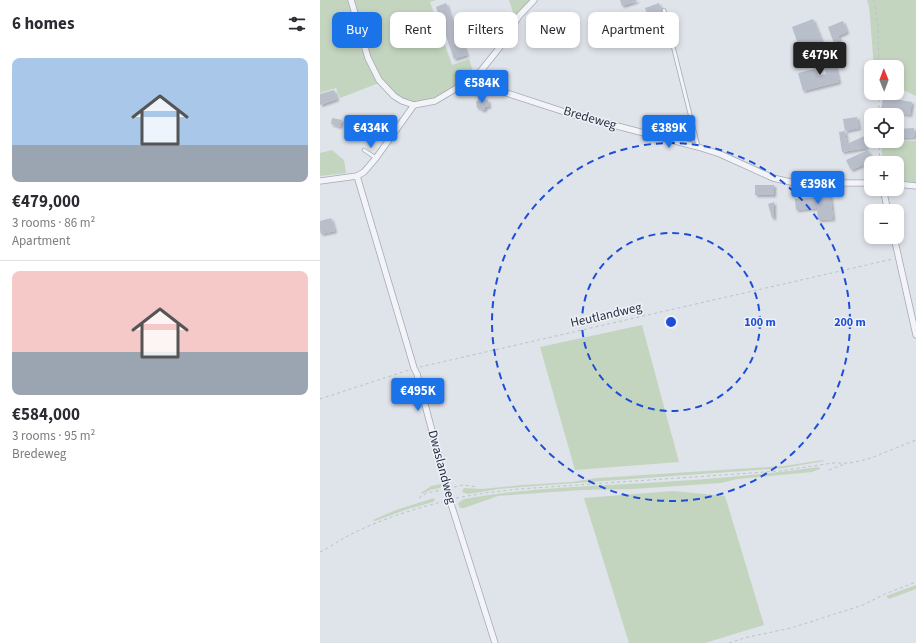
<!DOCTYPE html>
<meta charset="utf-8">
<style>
:root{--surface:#fff;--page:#f2f2f3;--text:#2b2b33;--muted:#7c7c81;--line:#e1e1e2;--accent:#1a73e8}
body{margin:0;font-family:"Source Sans 3",sans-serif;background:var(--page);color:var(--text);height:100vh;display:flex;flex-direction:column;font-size:15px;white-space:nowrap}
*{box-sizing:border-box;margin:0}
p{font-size:13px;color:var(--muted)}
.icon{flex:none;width:22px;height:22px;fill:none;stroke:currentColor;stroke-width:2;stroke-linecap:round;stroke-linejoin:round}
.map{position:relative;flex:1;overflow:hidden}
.panel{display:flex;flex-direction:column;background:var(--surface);width:320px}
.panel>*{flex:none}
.banner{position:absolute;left:12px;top:12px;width:380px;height:36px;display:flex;gap:8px}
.needle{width:26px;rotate:359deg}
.tools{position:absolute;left:544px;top:60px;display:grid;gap:8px}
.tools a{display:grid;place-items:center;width:40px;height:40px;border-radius:8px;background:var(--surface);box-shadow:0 2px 6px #0003;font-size:20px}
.price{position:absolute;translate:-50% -34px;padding:0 9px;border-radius:4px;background:var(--accent);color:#fff;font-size:13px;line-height:26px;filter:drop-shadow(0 1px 2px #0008)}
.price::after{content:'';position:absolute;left:50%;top:24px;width:12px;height:9px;margin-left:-6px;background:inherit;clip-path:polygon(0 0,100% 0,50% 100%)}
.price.on{background:#222;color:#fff}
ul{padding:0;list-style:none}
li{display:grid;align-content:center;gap:8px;height:212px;padding:0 12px}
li+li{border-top:1px solid var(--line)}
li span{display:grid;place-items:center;height:124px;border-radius:8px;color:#555}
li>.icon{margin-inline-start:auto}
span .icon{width:72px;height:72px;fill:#fffc;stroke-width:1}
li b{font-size:17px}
h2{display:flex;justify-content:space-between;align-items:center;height:48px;padding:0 12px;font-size:17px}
.chip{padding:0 14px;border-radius:8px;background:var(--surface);box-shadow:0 2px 6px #0003;font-size:14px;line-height:36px}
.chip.on{background:var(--accent);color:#fff}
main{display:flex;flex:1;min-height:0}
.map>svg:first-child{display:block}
.green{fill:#c4d5bf}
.building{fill:#b8beca;filter:url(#shadow)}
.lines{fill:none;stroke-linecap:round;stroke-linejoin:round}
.lane-casing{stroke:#a4a9b5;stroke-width:4.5}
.street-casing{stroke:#a4a9b5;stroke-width:7}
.path{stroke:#bdc1c9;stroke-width:1;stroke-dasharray:3 3;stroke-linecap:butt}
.lane{stroke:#f2f4f8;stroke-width:3}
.street{stroke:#f2f4f8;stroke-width:5.5}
.ring{fill:none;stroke:#1d4ed8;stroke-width:2;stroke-dasharray:7 5}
.labels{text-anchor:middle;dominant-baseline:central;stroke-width:3;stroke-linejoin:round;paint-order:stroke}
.street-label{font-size:13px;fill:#262f43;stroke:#eff2f7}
.centre{fill:#1d4ed8;stroke:#eff2f7;stroke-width:2}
.ring-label{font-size:12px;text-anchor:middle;font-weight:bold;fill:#1d4ed8;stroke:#eff2f7;stroke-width:3;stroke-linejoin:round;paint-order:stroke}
</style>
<main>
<section class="panel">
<h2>6 homes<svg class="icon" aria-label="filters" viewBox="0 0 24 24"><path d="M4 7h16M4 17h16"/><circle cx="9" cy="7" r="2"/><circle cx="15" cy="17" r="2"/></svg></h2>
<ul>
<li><span style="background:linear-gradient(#a9c7e8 70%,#9aa5b1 0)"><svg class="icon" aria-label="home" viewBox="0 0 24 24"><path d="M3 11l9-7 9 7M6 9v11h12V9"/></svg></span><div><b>€479,000</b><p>3 rooms · 86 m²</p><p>Apartment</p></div></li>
<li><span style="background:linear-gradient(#f6c9c9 65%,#9aa5b1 0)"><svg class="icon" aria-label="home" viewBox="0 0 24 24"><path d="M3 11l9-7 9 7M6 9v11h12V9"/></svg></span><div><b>€584,000</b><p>3 rooms · 95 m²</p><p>Bredeweg</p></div></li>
</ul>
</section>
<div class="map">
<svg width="596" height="643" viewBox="0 0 596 643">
<defs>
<filter id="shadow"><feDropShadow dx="2" dy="2" stdDeviation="1" flood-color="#0004"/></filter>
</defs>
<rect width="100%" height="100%" fill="#dfe3ea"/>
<g class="green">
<path d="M0,0H28L59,83L20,98L16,88L0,93Z"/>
<path d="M32,0H116L110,2L132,65L149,59L154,74L116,98L94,103L86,100L75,95L61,78L51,58Z"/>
<path d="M189,0H211L195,19Z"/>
<path d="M547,0H596V96L577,87V67H554L549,6Z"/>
<path d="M596,141V183L577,180V163H563L561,142Z"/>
<path d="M12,150L24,160L26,173L0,176V153Z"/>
<path d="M322,325L359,462L255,470L220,347Z"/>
<path d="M503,460L504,461L464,468L201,487L179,489L148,494L142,492L144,488L162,489L203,485L251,482L277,478L464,466Z"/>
<path d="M499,467L500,469L492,472L417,479L401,483L313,489L262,490L191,495L178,496L144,508H140L138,503L144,499C198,489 253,487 308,484C372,481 436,476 499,467Z"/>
<path d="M121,484L122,486L120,488L110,490L102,494L101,493L111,486Z"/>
<path d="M353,491L405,496L444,625L385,643H309L264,498Z"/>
<path d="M114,498L115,500L113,502L85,510L55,521L53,520L76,510Z"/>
<path d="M596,585V589L569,599L566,596Z"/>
</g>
<g class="building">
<path d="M300,0H316L317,1L302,6Z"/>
<path d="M126,3L135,30L138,29L147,55L134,59L116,7Z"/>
<path d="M339,3L342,15L329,19L325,8Z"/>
<path d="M159,15L163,23L178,18L181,26L172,29L174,34L154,40L151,32L155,31L151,19Z"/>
<path d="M493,19L503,44L481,52L472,27Z"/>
<path d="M523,21L527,32L518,36L520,40L514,43L508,27Z"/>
<path d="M513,56L519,82L483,91L478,73L495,69L497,76L506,74L503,59Z"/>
<path d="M14,90L17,99L0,105V94Z"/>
<path d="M564,93H575L574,99L592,102L590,115L572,112V115H560Z"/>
<path d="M158,98H165L166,100H168L169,107H165V110H161L160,108H157L156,101H158Z"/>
<path d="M537,117L539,128L525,131L523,119Z"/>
<path d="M12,118L22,120L20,127L11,124Z"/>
<path d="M594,128L595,137L577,138V129Z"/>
<path d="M525,131L527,144L551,133V142L544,143L547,148L522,152L519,132Z"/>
<path d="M548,150L554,163H551V165L544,169L543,165L531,170L526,160Z"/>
<rect x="435" y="185" width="19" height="10"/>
<path d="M510,191L513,219L498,220L497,208L476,210L475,199L496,197V193Z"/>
<path d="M454,202V218H452L448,204Z"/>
<path d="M11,218L15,231L1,234L0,230V221Z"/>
</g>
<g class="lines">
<defs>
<g id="lane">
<path d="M344,10L378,146"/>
<path d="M44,150L56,158"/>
</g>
<g id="street">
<path d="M31,0L48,58L59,80L74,96L82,101L94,105L115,101L152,79L160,72L180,47L199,16L214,0"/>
<path d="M152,79L168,87L251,114L378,147L400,154L453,178L488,186L516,183H551"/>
<path d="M37,176L94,368L97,374L132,507L175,643"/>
<path d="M0,181L37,176L44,172L56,158L94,105"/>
<path d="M577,184L596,186"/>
<path d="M563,189L568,211"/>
<path d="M574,237L596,335"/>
</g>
</defs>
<use href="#lane" class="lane-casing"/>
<use href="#street" class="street-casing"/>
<g class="path">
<path d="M554,0L558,27L559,67"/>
<path d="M559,93V115"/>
<path d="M559,141L560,163"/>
<path d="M100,367L573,259"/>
<path d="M0,399L89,370"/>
<path d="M509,470L527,463"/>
<path d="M134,487L143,485L157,487"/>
<path d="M99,498L107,493L121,490"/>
<path d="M136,498L165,493L199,489L460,471L513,463H530L548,459L556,456L596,440"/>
<path d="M0,552C8,548 16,543 24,538C55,521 90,510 125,501"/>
<path d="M409,643L424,638L471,628L543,605L565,594L596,582"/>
</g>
<use href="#lane" class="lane"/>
<use href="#street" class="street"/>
</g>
<g class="ring">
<circle cx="351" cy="322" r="89"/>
<circle cx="351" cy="322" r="179"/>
</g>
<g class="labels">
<g class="street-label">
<text transform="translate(270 118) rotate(16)">Bredeweg</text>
<text transform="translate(286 315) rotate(-13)">Heutlandweg</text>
<text transform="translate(122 467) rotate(75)">Dwaslandweg</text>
</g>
</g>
<circle cx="351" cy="322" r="6" class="centre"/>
<g class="ring-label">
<text x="440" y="326">100 m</text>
<text x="530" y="326">200 m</text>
</g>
</svg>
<div class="tools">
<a><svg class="needle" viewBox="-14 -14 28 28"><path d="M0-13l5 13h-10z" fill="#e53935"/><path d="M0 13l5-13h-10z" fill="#7c7c81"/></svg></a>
<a><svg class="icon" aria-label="locate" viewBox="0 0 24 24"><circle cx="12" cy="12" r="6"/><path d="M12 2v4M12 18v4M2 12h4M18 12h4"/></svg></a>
<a>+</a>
<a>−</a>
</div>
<b class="price on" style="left:500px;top:76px">€479K</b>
<b class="price" style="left:162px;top:104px">€584K</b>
<b class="price" style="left:51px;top:149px">€434K</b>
<b class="price" style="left:349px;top:149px">€389K</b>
<b class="price" style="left:498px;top:205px">€398K</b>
<b class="price" style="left:98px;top:412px">€495K</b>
<div class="banner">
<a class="chip on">Buy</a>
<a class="chip">Rent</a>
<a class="chip">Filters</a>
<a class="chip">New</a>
<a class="chip">Apartment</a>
</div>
</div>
</main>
